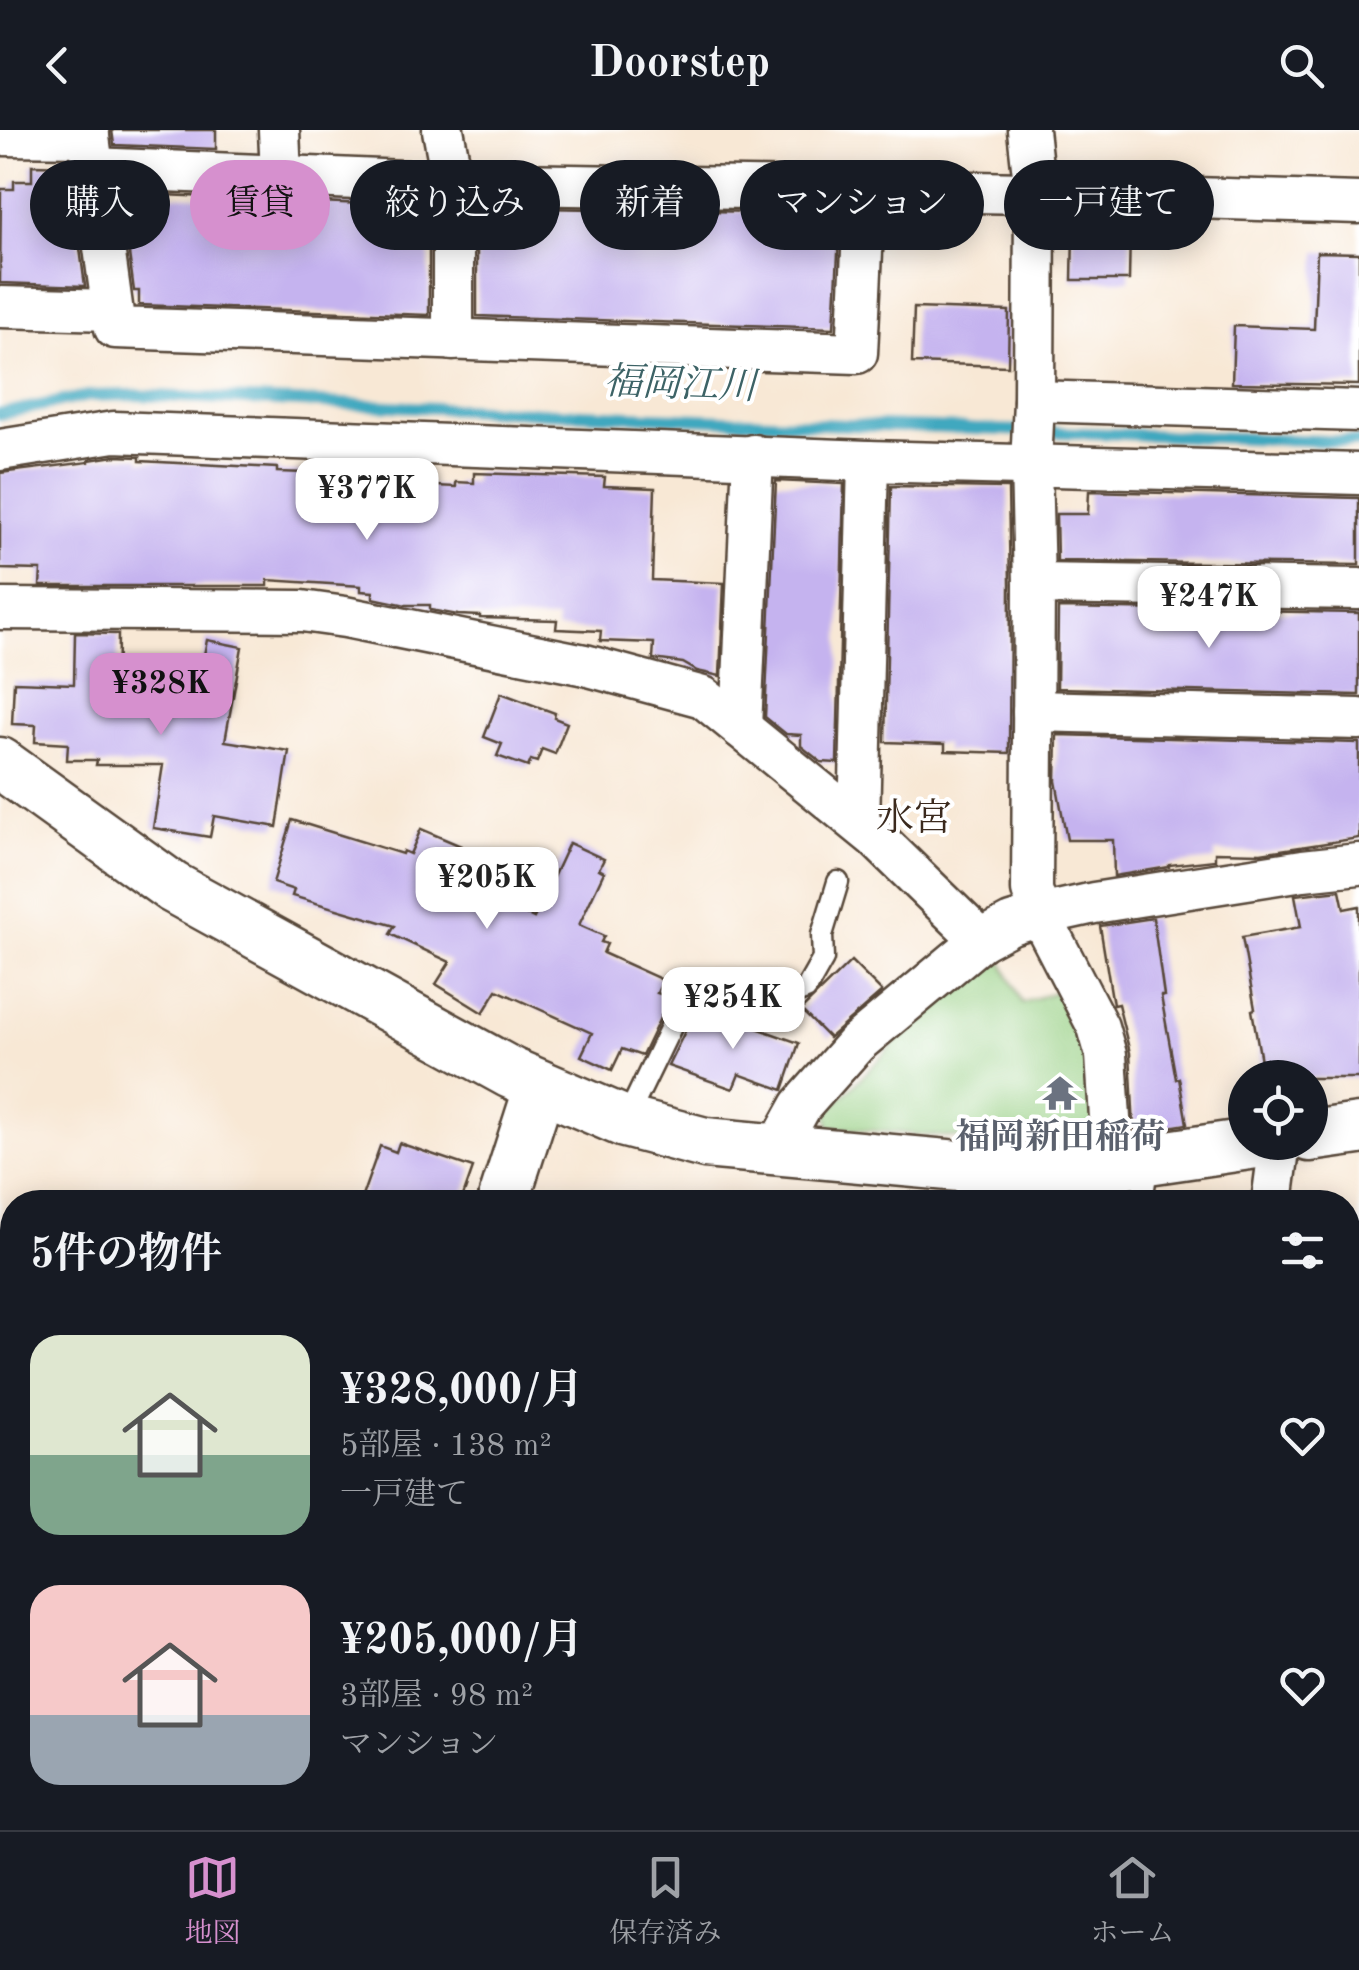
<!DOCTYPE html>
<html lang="ja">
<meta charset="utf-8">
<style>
:root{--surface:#171b24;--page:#242831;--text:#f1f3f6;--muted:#9ea1a6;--line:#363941;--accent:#d690ce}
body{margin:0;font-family:"Old Standard TT","Noto Serif JP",serif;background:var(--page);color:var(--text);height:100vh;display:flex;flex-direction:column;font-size:38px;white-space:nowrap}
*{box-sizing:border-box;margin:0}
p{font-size:32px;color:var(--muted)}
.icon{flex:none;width:55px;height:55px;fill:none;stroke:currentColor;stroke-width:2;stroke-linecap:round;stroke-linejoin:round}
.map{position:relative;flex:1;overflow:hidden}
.details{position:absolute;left:0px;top:1060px;width:1360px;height:640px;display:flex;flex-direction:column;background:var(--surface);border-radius:40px 40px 0 0;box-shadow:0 5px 25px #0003}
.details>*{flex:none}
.guide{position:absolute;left:30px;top:30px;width:1300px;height:90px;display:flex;gap:20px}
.buttons{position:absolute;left:1228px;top:930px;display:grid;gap:20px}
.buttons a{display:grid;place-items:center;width:100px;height:100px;border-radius:50%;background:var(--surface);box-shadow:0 5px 25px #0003;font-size:50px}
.price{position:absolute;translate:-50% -85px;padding:0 22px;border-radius:20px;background:#fff;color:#222;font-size:32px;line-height:65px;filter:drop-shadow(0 2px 5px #0008)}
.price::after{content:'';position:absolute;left:50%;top:60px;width:30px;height:22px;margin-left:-15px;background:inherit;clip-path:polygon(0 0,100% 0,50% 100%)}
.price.active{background:var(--accent);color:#111}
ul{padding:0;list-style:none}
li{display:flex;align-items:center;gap:30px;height:250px;padding:0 30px}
li span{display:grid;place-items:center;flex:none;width:280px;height:200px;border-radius:30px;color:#555}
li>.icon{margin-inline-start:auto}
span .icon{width:120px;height:120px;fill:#fffc;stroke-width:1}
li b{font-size:42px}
h2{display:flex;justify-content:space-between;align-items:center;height:120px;padding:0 30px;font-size:42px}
.pill{padding:0 35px;border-radius:45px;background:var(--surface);box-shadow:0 5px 25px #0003;font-size:35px;line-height:90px}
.pill.active{background:var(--accent);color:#111}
header{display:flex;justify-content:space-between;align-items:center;height:130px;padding:0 30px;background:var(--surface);font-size:45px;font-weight:600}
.tabs{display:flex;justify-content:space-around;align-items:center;height:140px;border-top:2px solid var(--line);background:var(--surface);font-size:28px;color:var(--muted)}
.tabs a{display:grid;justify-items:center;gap:5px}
.tabs .active{color:var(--accent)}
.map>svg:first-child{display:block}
.green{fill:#96cf82;stroke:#687c50;stroke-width:2.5}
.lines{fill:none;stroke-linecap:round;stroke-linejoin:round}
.stream{stroke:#3fa8bf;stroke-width:12}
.building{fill:#c5b3ef}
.service-casing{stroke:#574639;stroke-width:25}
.minor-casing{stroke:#574639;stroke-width:45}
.tertiary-casing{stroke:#574639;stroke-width:55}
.service{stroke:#fff;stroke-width:20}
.minor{stroke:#fff;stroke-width:40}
.tertiary{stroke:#fff;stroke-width:50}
.labels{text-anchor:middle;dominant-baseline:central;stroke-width:8;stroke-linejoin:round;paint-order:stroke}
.worship-label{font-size:35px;font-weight:bold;fill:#5b616d;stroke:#fff}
.water-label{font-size:38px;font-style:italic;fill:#3d6366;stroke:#fff}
.neighbourhood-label{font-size:38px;fill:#3b2a1e;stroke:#fff}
</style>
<header><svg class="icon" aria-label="back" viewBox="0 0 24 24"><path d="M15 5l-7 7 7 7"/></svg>Doorstep<svg class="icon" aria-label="search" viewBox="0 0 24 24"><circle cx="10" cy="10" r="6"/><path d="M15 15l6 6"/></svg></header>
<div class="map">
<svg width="1359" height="1700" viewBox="0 0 1359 1700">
<rect width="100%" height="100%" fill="#fff"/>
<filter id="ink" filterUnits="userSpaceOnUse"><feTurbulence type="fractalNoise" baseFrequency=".01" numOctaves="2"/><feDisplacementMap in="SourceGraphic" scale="20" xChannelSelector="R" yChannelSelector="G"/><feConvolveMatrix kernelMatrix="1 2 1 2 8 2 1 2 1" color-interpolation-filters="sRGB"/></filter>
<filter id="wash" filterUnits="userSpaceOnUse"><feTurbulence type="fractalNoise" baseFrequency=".0048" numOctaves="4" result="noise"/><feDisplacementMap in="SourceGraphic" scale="40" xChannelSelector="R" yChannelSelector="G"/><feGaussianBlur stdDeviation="2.25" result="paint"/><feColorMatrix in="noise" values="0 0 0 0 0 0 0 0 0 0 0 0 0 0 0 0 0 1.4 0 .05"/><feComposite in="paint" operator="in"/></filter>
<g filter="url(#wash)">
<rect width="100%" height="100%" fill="#f8e8d5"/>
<path class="green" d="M998,823L1022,873L1066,858L1094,921L1101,1010L1077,1018L830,997L827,983L934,873Z"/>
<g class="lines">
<path class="stream" d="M0,284L88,266L131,265L818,294L1359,312"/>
</g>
<g id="blocks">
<g class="building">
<path d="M112,0H216V19L114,15Z"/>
<path d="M32,35L69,36L85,156L0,153L1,59H14V51H32Z"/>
<path d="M121,63L429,77V185L139,175V161H134Z"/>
<path d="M477,77L817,83V86H840L834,198L477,186Z"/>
<path d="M1073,101L1130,102L1129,150H1072Z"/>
<path d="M1317,122L1359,123V255L1232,253L1234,196L1314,199Z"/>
<path d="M914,178L1009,181L1008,236L912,233Z"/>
<path d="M115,326L140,327V331L277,338V342L371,345V353L456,357V352L474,353V343L605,347L604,356L655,358L652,450L724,453L720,546L697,541L683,533L653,529L654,513L600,511L601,501L556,499L557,490L480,488V486L458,485L430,480V475H406L373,468V462L361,461V456L268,450V456H40L41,440L0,439V343L89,332V330Z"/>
<path d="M776,351L844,354L837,633L821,632L801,616V605L786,604L765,587Z"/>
<path d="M891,356L1008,358L1010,454L1009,623L945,621V614L885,612Z"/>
<path d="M1089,361L1359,368V435L1057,431L1056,384H1088Z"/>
<path d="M1058,478L1359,483V565L1057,558Z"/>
<path d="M75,503L118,504L117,577H150L192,584L207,510L242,517L225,611L289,621L277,697L214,686L210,707L153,698L163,635H96L97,630H67L68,614L35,612L36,595L12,594L14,552L74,554Z"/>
<path d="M501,563L555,583L554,588L567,593L555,624L542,619L537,632L531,630L528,637L497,626L502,614L484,607Z"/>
<path d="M1057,605L1359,613V708L1261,723L1215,722V730L1169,735V737L1114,746L1113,710H1067L1056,651Z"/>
<path d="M292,690L402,724L403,721L410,724L421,699L461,716L448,748L534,788L569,713L604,729L599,739L604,742L579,795L604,806L601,812L607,814L603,823L663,850L657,863L670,867L642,926L622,919L612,940L581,926L592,903L497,860L483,883L436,854L450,832L390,804L395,796L292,766L294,760L273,753Z"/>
<path d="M1340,760L1344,779L1359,776V948H1264L1252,880L1255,879L1242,807L1301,797L1295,765Z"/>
<path d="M1153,788L1164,866H1161L1176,949L1179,948L1187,994L1157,999L1156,995L1134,999L1130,923L1118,874L1113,875L1100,796Z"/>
<path d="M851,831L882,862L829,908L801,880Z"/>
<path d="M697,877L799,913L783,960L739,944L733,959L668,936Z"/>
<path d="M399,1013L473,1038L461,1072H360L380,1016L396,1022Z"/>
</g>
</g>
</g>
<g filter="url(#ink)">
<use href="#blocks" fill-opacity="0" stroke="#574639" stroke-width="2.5"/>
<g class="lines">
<defs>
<g id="service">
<path d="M626,990L684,870L703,856L788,866L806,859L823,829L822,805L838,752"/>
<path d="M1142,1072L1148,1030"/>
<path d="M1348,1129L1359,1128"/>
</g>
<g id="minor">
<path d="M88,0L115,198L857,223L865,60"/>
<path d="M279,0L281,47"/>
<path d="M443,0L453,53V210"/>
<path d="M1028,0L1035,63L1034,271L1031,335L1034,454L1032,760L1040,785L1098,897L1106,925L1113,1035"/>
<path d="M0,5L89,6"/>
<path d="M92,38L453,53L1035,63L1359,73"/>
<path d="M0,177L112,180"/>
<path d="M1034,271L1359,281"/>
<path d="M0,320L114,302L868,331L1359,344"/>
<path d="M1034,454L1359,459"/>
<path d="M0,479L302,481L345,487L585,535L703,567L875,707L981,810"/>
<path d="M1033,581L1359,589"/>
<path d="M741,598L753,325"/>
<path d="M859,693L868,331"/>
<path d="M777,1019L801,976L856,914L981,810L1011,794L1040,785L1094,773L1303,740L1359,734"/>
<path d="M1272,1072L1280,1012"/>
<path d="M1348,1267L1359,1269"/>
<path d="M1348,1532L1359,1533"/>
<path d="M838,1700L839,1688"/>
<path d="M1189,1700L1190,1688"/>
</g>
<g id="tertiary">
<path d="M0,633L172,757L511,943L625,992L705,1013L1046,1044L1263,1012"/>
<path d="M1310,1006L1359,999"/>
<path d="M503,1072L540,957"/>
<path d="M164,1700L172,1688"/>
</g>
</defs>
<use href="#service" class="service-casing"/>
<use href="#minor" class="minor-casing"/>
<use href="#tertiary" class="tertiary-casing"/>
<use href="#service" class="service"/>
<use href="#minor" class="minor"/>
<use href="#tertiary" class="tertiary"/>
</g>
</g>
<defs>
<symbol id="temple-bare" viewBox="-9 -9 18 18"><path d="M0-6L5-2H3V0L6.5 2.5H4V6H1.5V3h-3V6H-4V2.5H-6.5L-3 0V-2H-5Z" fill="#6b7280" stroke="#fff" stroke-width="2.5" paint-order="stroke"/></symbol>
</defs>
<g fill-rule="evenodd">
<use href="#temple-bare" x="1035" y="938" width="50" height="50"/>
</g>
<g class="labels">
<g class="worship-label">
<text x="1060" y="1008">福岡新田稲荷</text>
</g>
<g class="water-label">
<text transform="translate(680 256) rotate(2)">福岡江川</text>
</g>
<g class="neighbourhood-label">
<text x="914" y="690">水宮</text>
</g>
</g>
</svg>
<div class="buttons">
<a><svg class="icon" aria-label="locate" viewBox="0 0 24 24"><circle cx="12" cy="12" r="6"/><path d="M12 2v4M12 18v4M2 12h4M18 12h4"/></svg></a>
</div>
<b class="price" style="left:367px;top:413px">¥377K</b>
<b class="price" style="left:1209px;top:521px">¥247K</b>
<b class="price active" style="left:161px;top:608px">¥328K</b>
<b class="price" style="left:487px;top:802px">¥205K</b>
<b class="price" style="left:733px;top:922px">¥254K</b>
<div class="guide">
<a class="pill">購入</a>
<a class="pill active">賃貸</a>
<a class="pill">絞り込み</a>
<a class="pill">新着</a>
<a class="pill">マンション</a>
<a class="pill">一戸建て</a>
</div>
<section class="details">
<h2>5件の物件<svg class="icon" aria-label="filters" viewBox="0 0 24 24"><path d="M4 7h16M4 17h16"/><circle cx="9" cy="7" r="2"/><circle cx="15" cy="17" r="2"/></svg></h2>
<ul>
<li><span style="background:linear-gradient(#dfe7d0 60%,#7fa58c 0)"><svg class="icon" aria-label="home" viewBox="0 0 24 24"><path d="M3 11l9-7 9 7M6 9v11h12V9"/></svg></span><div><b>¥328,000/月</b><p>5部屋 · 138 m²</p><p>一戸建て</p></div><svg class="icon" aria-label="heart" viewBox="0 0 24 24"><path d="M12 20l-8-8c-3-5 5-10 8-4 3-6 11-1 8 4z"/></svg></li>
<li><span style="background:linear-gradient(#f6c9c9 65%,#9aa5b1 0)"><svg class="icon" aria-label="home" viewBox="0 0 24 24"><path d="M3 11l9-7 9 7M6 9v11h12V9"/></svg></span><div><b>¥205,000/月</b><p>3部屋 · 98 m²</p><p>マンション</p></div><svg class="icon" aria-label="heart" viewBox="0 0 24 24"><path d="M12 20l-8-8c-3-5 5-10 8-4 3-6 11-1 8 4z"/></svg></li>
</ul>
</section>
</div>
<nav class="tabs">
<a class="active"><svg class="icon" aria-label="map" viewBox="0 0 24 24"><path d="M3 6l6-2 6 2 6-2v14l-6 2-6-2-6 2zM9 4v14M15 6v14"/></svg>地図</a>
<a><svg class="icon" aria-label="saved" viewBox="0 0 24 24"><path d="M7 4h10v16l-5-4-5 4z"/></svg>保存済み</a>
<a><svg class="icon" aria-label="home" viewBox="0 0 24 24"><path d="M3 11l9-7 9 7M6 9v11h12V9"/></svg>ホーム</a>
</nav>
